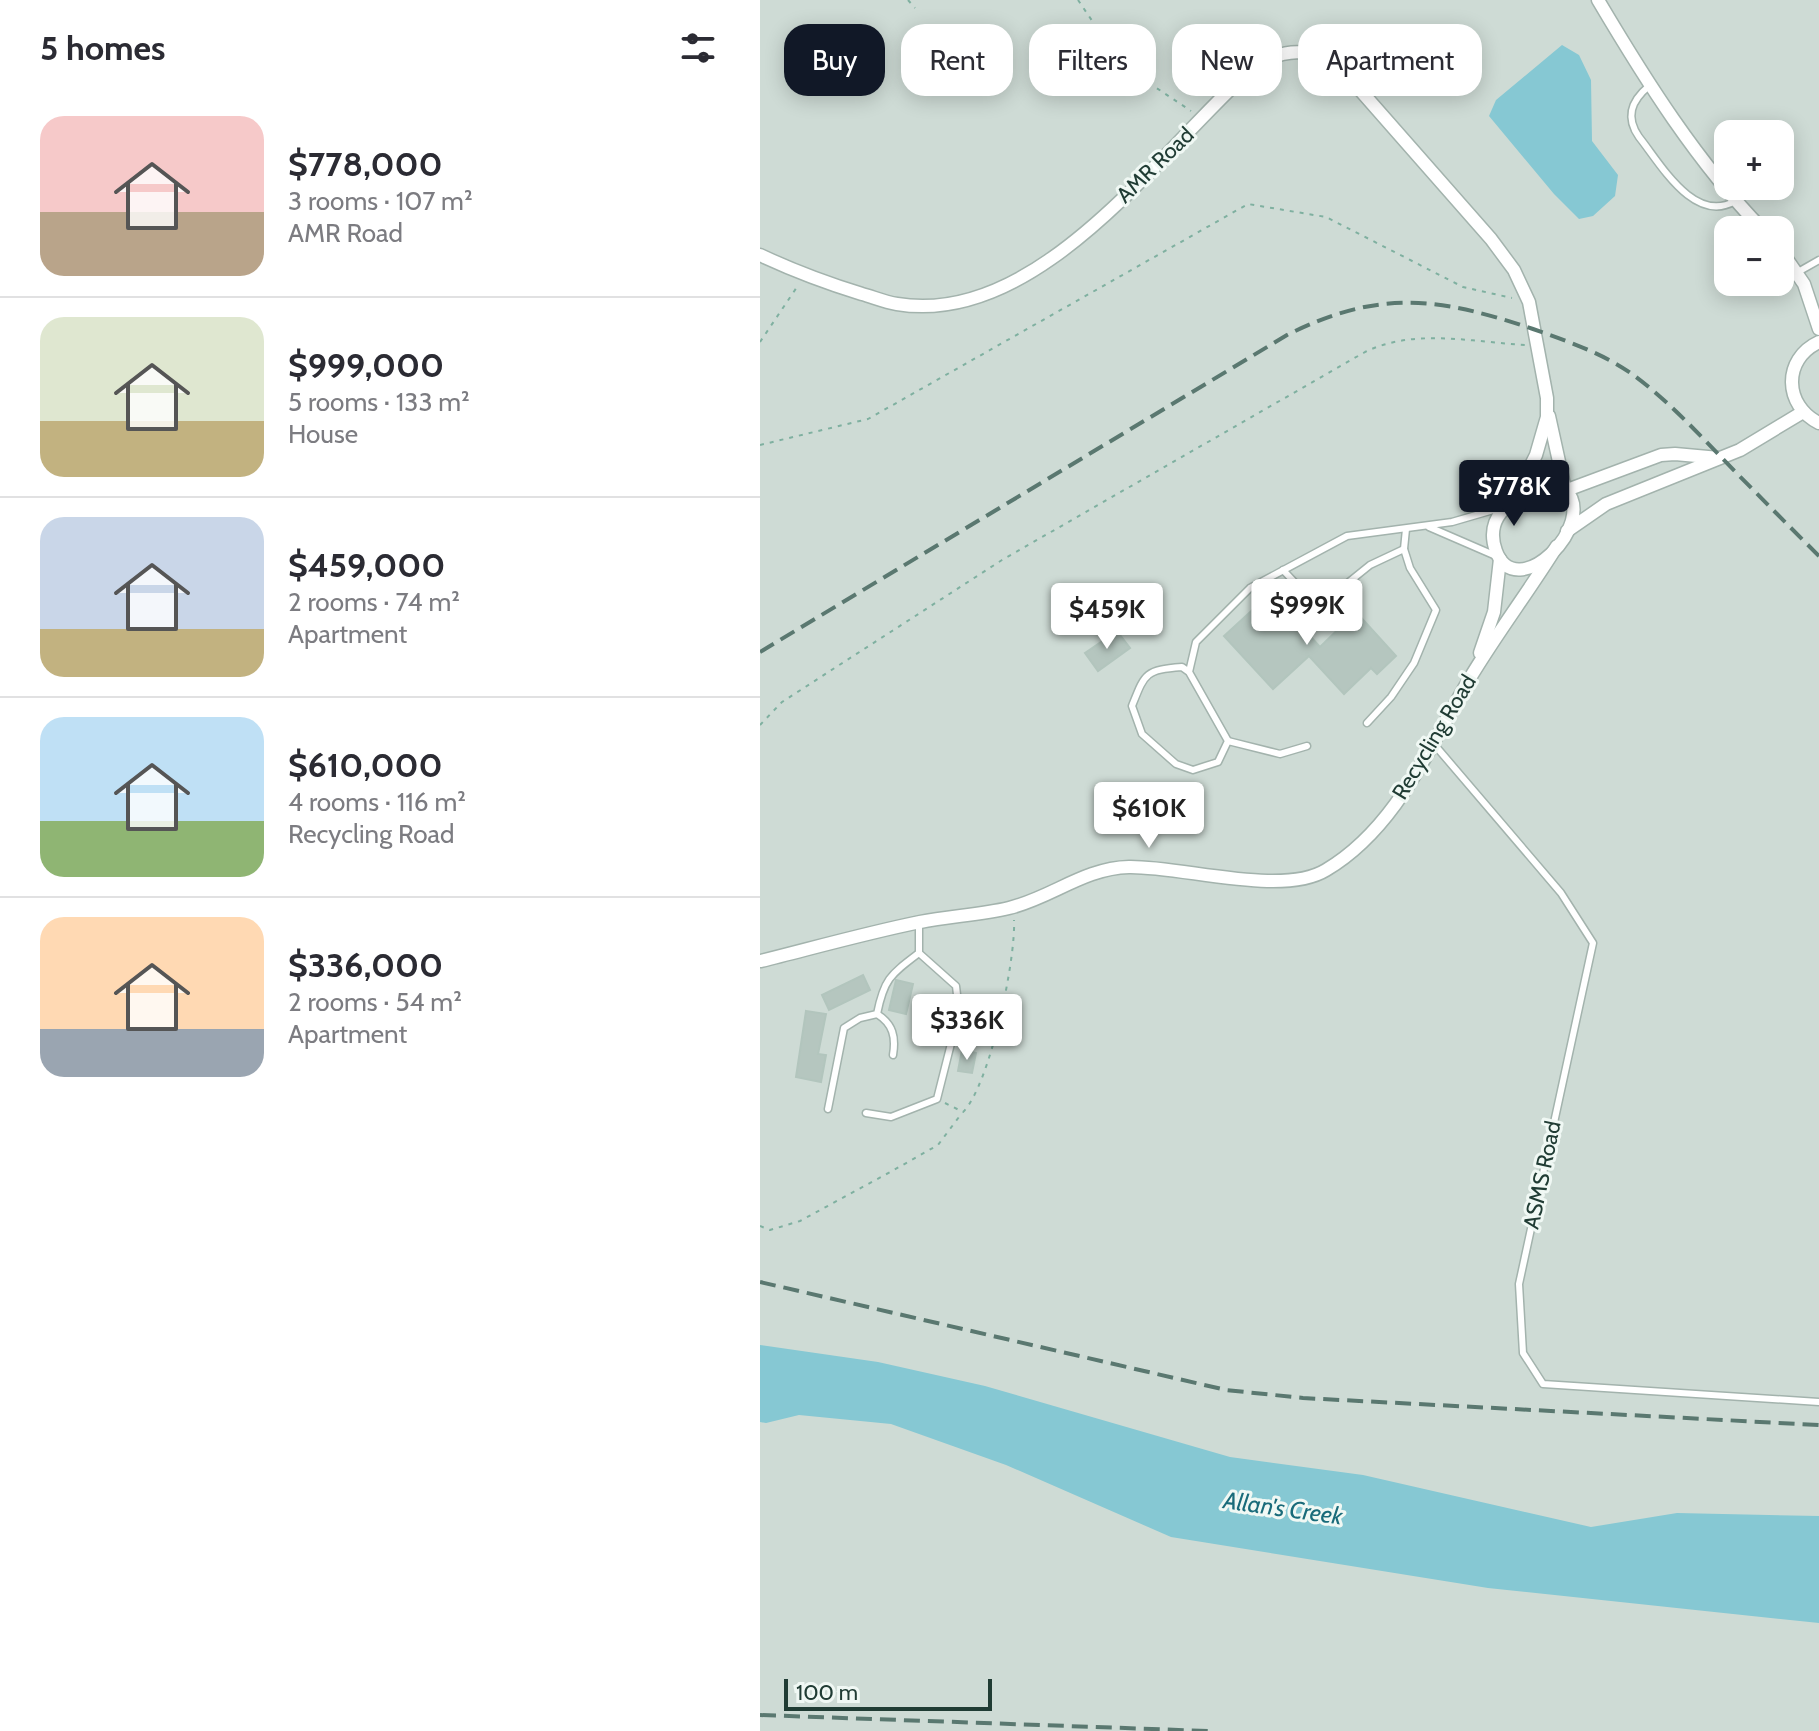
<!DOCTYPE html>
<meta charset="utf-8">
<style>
:root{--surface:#fff;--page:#f2f2f3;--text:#2b2b33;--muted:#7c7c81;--line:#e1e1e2;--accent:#111827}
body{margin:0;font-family:Cabin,sans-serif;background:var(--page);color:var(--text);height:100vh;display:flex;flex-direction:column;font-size:30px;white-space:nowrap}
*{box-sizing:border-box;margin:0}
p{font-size:26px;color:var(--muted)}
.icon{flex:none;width:44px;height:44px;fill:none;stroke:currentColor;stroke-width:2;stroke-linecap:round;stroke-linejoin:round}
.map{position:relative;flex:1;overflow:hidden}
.drawer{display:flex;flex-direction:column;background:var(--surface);width:760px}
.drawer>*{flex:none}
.hud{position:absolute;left:24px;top:24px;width:760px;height:72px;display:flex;gap:16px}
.controls{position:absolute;left:954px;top:120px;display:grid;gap:16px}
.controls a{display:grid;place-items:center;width:80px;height:80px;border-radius:16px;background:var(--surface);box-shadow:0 4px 20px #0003;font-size:40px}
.scale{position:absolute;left:24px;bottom:20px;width:208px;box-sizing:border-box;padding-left:8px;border:4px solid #203c34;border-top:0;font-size:22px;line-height:28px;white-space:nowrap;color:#203c34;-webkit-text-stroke:6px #f0f8f4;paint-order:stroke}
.price{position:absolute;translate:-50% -68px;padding:0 18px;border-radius:8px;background:#fff;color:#222;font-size:26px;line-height:52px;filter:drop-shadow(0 2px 4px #0008)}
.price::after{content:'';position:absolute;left:50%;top:48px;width:24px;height:18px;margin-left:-12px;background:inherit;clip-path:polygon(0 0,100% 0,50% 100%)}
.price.selected{background:var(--accent);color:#fff}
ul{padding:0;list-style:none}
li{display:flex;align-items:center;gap:24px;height:200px;padding:0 40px}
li+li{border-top:2px solid var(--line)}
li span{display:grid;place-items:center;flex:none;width:224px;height:160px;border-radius:24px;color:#555}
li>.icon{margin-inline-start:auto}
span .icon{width:96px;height:96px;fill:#fffc;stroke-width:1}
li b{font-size:34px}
h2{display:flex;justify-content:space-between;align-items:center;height:96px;padding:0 40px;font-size:34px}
.pill{padding:0 28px;border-radius:24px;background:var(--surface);box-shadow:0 4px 20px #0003;font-size:28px;line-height:72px}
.pill.selected{background:var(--accent);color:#fff}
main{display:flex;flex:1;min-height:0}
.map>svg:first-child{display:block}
.built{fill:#cedbd5;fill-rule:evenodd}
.water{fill:#86c8d3}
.building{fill:#b5c6bf;stroke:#b2c5bd;stroke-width:2}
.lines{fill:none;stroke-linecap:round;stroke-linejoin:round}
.service-casing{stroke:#a3b3ad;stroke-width:9}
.minor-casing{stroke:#a3b3ad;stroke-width:15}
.path{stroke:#7fb0a0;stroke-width:2;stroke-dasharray:4 6;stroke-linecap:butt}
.service{stroke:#fff;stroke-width:6}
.minor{stroke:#fff;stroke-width:12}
.rail{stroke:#5a7870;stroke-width:4;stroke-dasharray:16 8;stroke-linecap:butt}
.labels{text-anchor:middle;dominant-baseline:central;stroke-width:6;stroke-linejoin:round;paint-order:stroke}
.street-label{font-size:22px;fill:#203c34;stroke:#f0f8f4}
.water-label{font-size:24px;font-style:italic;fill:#196b7a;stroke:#f0f8f4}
</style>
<main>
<section class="drawer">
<h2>5 homes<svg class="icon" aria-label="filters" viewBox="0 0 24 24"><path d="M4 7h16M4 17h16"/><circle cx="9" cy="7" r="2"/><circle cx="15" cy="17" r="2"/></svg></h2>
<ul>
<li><span style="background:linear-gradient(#f6c9c9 60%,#b9a48a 0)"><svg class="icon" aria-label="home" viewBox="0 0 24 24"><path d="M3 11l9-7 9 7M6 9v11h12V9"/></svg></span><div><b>$778,000</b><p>3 rooms · 107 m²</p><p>AMR Road</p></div></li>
<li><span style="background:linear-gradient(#dfe7d0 65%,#c2b280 0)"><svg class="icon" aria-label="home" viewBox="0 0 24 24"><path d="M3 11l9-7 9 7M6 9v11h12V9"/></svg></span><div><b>$999,000</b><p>5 rooms · 133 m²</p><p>House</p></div></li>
<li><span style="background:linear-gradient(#c9d6e8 70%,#c2b280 0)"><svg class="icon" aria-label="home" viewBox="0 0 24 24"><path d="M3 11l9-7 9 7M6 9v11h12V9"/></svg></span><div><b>$459,000</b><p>2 rooms · 74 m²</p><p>Apartment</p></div></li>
<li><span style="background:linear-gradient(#bfe0f5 65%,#8fb573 0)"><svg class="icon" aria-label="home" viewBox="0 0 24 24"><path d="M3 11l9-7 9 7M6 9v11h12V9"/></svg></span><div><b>$610,000</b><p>4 rooms · 116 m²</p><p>Recycling Road</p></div></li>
<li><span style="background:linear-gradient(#ffd9b3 70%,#9aa5b1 0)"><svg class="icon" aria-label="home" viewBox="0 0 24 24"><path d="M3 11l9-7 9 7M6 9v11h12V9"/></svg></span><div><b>$336,000</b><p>2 rooms · 54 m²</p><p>Apartment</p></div></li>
</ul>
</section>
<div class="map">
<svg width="1059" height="1731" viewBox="0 0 1059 1731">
<rect width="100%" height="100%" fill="#e0ebe6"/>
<path class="built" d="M0,0H1059V1731H0ZM968,134H1020V186H968ZM968,230H1020V282H968Z"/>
<g class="water">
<path d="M802,45L819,55L831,80L832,141L858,175L855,196L833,216L819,219L794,194L729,116L736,100Z"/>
<path d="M0,1345L118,1362L225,1386L470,1457L603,1475L831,1527L917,1513L1059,1516V1623L728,1588L411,1537L246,1465L131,1424L39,1415L6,1423L0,1422Z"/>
</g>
<g class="building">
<path d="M511,593L560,647L596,612L636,656L617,674L611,668L584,694L549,656L513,689L464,636Z"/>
<path d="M357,631L370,648L338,671L325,653Z"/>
<path d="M103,975L110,990L69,1010L62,995Z"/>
<path d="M136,980L153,984L146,1014L129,1010Z"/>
<path d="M46,1011L66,1014L58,1054L66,1055L61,1082L36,1077Z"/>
<path d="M202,1050L216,1053L212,1073L198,1071Z"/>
</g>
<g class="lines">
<defs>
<g id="service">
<path d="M889,86C871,101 865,117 879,137C900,163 934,225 975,201"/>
<path d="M1038,272L1059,260"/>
<path d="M669,527L736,556"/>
<path d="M523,570L558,607L610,565L644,549"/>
<path d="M429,672L422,667C385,670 385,673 372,706L382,734L416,764L433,770L458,762L468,741L429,672L436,642L490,588L587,536L692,522L740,508"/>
<path d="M607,723L631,697L654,663L676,610L650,568L644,549L646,529"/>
<path d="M468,741L520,754L547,746"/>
<path d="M673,743L801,893L833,943L759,1284L763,1353L783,1384L1059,1402"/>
<path d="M117,1014C133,1024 136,1037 133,1055"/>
<path d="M68,1109L84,1028L100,1018L117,1014C124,979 130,975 159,953"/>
<path d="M106,1113L131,1117L177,1099L199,1012L196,986L159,953V922"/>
</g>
<g id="minor">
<path d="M838,0C886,81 937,162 1003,230"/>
<path d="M1020,249L1044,284L1059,329"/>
<path d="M0,255C34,271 66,283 102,294C113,297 125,302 137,304C280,328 403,146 498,63C536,45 553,50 586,74L731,239L754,270L769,302L787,398V417L776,455L753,501"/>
<path d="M1059,342C1022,359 1024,406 1059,423"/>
<path d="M789,416L805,489"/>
<path d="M805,489C840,524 756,606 736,551C720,507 771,487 805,489Z"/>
<path d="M807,490L901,455L915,454L959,458"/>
<path d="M807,531L846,504L980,450L1043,412"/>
<path d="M720,653L734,612L740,559"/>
<path d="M1,961C53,948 106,933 160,922C189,916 220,915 249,908C291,898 324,868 369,867C422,866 522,897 566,870C637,828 670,745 710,678C737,633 769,591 797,546"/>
</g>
</defs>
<use href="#service" class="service-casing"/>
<use href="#minor" class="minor-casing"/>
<g class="path">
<path d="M148,0L155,8"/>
<path d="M318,0L356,56L377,75L431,111"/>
<path d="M0,342L37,287"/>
<path d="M0,445L108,419L488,204L566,217L703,287L752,298"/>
<path d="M0,725L22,702L242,560L605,352C654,328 712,342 765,345"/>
<path d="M185,1103L203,1112C230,1085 256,959 254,920"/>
<path d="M0,1226L10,1230L40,1221L132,1171L178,1145L202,1113"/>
</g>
<use href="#service" class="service"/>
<use href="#minor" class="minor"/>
<g class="rail">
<path d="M0,652L527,335C619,289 678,297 773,329C807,341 842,353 872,374C905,398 933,428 961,457C993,490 1026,523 1059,556"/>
<path d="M0,1282L466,1390L543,1398L1059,1425"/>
<path d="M0,1715L448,1731"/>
</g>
</g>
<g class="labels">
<g class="street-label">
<text transform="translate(395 165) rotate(-44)">AMR Road</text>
<text transform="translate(674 737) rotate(-59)">Recycling Road</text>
<text transform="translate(782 1175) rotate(-78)">ASMS Road</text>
</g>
<g class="water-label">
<text transform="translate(523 1508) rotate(8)">Allan's Creek</text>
</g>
</g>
</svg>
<div class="controls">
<a>+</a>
<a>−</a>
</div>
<div class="scale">100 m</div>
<b class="price selected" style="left:754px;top:528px">$778K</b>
<b class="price" style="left:547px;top:647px">$999K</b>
<b class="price" style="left:347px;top:651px">$459K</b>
<b class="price" style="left:389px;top:850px">$610K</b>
<b class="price" style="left:207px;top:1062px">$336K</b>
<div class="hud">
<a class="pill selected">Buy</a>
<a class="pill">Rent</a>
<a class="pill">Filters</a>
<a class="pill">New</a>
<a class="pill">Apartment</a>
</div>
</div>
</main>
